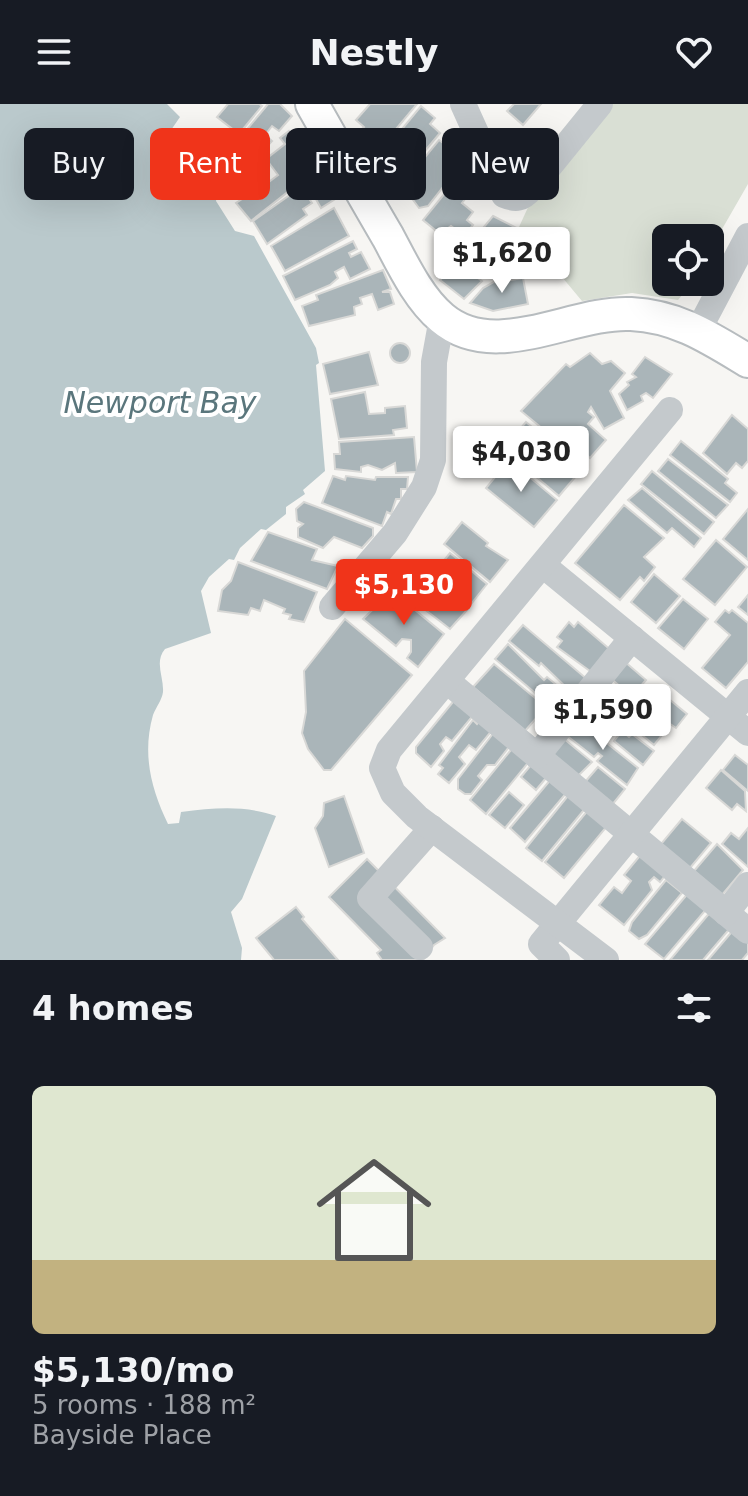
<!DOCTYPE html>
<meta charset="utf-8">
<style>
:root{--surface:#171b24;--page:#242831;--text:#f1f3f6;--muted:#9ea1a6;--line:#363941;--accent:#f0341a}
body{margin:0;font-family:"DejaVu Sans",sans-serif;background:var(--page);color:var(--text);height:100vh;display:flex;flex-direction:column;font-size:30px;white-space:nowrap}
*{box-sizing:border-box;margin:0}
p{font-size:26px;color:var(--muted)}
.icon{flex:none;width:44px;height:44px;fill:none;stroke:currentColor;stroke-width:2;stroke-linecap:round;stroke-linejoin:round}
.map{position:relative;height:856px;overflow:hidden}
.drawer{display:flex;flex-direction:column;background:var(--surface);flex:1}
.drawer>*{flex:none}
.top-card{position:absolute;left:24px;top:24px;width:700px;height:72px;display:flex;gap:16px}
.fabs{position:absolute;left:652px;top:120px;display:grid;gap:16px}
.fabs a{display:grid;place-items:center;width:72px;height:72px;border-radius:12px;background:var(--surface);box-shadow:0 8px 32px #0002;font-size:40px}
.price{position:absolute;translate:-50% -68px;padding:0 18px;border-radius:8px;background:#fff;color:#222;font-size:26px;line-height:52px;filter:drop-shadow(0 2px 4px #0008)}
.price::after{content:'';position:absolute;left:50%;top:48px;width:24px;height:18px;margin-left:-12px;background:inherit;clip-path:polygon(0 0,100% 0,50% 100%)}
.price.current{background:var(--accent);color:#fff}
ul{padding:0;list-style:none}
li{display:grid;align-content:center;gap:16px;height:424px;padding:0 32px}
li+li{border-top:2px solid var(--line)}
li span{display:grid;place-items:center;height:248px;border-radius:12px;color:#555}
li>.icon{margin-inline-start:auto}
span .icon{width:144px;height:144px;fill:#fffc;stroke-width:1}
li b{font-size:34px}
h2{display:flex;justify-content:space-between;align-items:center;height:96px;padding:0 32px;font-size:34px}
.chip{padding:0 28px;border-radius:12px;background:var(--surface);box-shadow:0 8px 32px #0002;font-size:28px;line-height:72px}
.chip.current{background:var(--accent);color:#fff}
header{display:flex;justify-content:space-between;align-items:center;height:104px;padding:0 32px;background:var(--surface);font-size:36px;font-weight:700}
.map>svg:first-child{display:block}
.green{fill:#d9dfd4}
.water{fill:#bac9cc}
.building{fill:#aab5b9;stroke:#d8d8d6;stroke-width:2}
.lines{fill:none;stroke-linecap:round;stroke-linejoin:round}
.major-casing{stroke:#b7bcbf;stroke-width:36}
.minor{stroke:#c4c9cc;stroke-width:26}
.major{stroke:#fff;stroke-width:32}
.labels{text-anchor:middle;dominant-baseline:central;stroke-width:8;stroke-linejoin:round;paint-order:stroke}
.water-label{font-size:30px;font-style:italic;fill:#5a767c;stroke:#fff}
</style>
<header><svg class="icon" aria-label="menu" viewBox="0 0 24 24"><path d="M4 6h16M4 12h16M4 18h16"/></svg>Nestly<svg class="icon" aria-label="heart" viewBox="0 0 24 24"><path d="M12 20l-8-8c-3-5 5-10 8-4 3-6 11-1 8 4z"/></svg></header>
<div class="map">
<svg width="748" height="856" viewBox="0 0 748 856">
<rect width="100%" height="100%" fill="#f7f6f3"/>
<path class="green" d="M612,0H748V80L710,146V134H666V178H693L678,196L632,189L582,197L557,167L561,139L519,123L530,99Z"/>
<path class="water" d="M0,0H167L180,13L171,26L193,45L218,84L216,97L235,127L254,132L316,244L319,259L316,261L325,367L303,386L305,390L286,403V410L266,426L261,425L240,444L234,456L229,455L209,473L201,487L211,529L165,545C154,558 164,573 163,588C162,596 156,603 153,611C142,650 151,685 168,720L179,719L181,708C215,704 243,701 276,712L242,795L231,808L242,844L241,856H0Z"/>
<g class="building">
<path d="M228,0H259L262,2L239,30L217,13Z"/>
<path d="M268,0H280L292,12L279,27L272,22L265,31L272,37L237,74L219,59Z"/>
<path d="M370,0H417L381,43L361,26L364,23L356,16Z"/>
<path d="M514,0H541L523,21L507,7Z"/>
<path d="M421,2L435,14L430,20L440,29L403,73L379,53Z"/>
<path d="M289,27L318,64L251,117L236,99L245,93L237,83L254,65L266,80L278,71L266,55L285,40L280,34Z"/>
<path d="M439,36L447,42L444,46L451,51L447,55L454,69L428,102L419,104L402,81Z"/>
<path d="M317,72L324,82L330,78L340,92L321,104L313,90L308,93L312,99L303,105L307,111L267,140L253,117Z"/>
<path d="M454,78L469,90L462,99L473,108L467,116L473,121L464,132L451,122L440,130L423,116Z"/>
<path d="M334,104L349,132L285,167L271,142Z"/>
<path d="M493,112L550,141L545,153L534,147L533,153L519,146L499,151L483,124Z"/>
<path d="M482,127L488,139L470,144L469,140Z"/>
<path d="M353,137L357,145L349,149L351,153L361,148L370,165L350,175L344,163L335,168L338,174L330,181L295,196L283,172Z"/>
<path d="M477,150L480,170L474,171L482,177L464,195L440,176L459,153Z"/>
<path d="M383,166L391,185L382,188H390L394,200L378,206L372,190L360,194L362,200L354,203L355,211L309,222L302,202L318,196L316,191Z"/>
<path d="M509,172L510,176L523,174L528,200L493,207L470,199L483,184L494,178V175Z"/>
<circle cx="400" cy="249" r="10"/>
<path d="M369,248L378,281L330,290L323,260Z"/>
<path d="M590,249L602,260L611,257L625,269L610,287L624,314L604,325L591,303L588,308L594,313L588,320L606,336L590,354L576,342L571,348L521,307L566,260L570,263Z"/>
<path d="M645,253L672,270L653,294L646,289L641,292L643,297L627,306L619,290L629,281L627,278L636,273L632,270Z"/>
<path d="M365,288L369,310L385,309V304L405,302L407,324L393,326L394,331L339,335L331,295Z"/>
<path d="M732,311L748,325V357L742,364L736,359L727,370L703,349Z"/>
<path d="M526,318L582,365L559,392L503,345Z"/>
<path d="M414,333L417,368L396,369L395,359L382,366L368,361L361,363V368L335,365L334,350H340L339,338Z"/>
<path d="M681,337L728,375L725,379L737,389L730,398L670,351Z"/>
<path d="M668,355L728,401L716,414L658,367Z"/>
<path d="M509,356L557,396L534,423L486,384Z"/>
<path d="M652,367L714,418L704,430L641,380Z"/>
<path d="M333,372L345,376L346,372L375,376L376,373H408L407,385H401V395H396L391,410L387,408L382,422L322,399Z"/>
<path d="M642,384L701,434L694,443L672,424L667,429L628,396Z"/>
<path d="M304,398L373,424V432L362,444L334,433L323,444L298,433V424L303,420L297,417L296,405Z"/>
<path d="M624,401L664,434L644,453L655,463L644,477L640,473L620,496L575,459Z"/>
<path d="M748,405V456L723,435Z"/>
<path d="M462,418L488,439L486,442L508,456L490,478L444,440Z"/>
<path d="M268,428L317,445L312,456L338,462L327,485L251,457Z"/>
<path d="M716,436L747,463L715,501L683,475Z"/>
<path d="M450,449L487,480L471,500L433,470Z"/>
<path d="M238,458L317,488L304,518L289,515L291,511L283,509L285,505L264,496L260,507L251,504L248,511L218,507L222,486L231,477Z"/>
<path d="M419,466L467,506L450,525L401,487Z"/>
<path d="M654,470L680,492L656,519L631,498Z"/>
<path d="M392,487L444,530L418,563L407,554L411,548V536L402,535L396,542L363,515Z"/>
<path d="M748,491V511L738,503Z"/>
<path d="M683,495L708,515L684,545L658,524Z"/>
<path d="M725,506L729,509L732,506L748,519V558L726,584L702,564L730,531L715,518Z"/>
<path d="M345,515L412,571L331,666H324L308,645L302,629L306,608L304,567Z"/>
<path d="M569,518L574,523L578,518L613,548L594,570L557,543L562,537L557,533Z"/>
<path d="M523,521L588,576L574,591L541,559L539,562L509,537Z"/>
<path d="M508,540L544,576L547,573L572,594L560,610L495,555Z"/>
<path d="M624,557L646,576L632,592L610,574Z"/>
<path d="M494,560L546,603L525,627L473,583Z"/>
<path d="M610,581L626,594L614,608L599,595Z"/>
<path d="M664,591L687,610L676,624L646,603L653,593L660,596Z"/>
<path d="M457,593L476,608L452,637L446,633L440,640L444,647L431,663L416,649V643Z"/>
<path d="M592,594L613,611L600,627L579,610Z"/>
<path d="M634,598L667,625L654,641L620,613Z"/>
<path d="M482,614L494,624L476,646L469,641L459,653L465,660L449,679L438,670L443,664L439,661L473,616L477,620Z"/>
<path d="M578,616L638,664L627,681L597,657L602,652L598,649L594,653L566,631Z"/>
<path d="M495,627L512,639L495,661H487L478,672L482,676L471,690H465L458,685V675Z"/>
<path d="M622,627L629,633L632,630L654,647L643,661L614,637Z"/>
<path d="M563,634L592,658L578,672L550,649Z"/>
<path d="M515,641L532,654L486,710L470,696Z"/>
<path d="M735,651L748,661V687L723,666Z"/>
<path d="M536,655L551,668L536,686L521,673Z"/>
<path d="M598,663L625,685L612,701L585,678Z"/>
<path d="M721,666L745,687L746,707L737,700L732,706L706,684Z"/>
<path d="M552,674L568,687L525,738L510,724Z"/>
<path d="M509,688L524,701L505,724L489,711Z"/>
<path d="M571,688L588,701L542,757L526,744Z"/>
<path d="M344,692L364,749L329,763L315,724L323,712L324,699Z"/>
<path d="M589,705L608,721L564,774L545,758Z"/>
<path d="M682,715L711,739L690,764L661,740Z"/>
<path d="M748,724V763L722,740L731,729L739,735Z"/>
<path d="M717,740L743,766L722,791L694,767Z"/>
<path d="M643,748L668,768L660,778L654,773L649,778L652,786L624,821L599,801L614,783L622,789L631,777L624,771Z"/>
<path d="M367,755L445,834L434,841L423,856H382L377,849L381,846L329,793Z"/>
<path d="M666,776L682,789L647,831L639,835L629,827L632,818Z"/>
<path d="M690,787L709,802L664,855L645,840Z"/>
<path d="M296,803L304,813L302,815L338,856H274L256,834Z"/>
<path d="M712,806L732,822L703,856H670Z"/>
<path d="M735,824L748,834V849L742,856H708Z"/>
</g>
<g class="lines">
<defs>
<path id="major" d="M312,0C337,44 362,89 388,133C402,159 418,194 442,214C495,259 572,207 631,210C677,212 710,234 748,257"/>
</defs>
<use href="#major" class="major-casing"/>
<g class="minor">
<path d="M463,0L504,91C516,96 522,95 531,85L600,0"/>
<path d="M698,227L748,132"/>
<path d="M544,462L748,629"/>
<path d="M332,503L395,429L424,383L433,356L434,258L442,214"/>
<path d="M447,577L748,827"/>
<path d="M537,652L632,534"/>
<path d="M726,809L748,781"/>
<path d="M420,843L370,794L432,724"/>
<path d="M557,856L541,840L748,588"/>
<path d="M606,856L417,713L393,689L382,664L389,646L670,306"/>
</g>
<use href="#major" class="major"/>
</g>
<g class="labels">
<g class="water-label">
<text x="160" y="298">Newport Bay</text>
</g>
</g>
</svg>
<div class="fabs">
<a><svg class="icon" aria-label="locate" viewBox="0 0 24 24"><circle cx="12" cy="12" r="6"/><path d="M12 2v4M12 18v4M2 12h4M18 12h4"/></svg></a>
</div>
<b class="price" style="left:502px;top:191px">$1,620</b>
<b class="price" style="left:521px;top:390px">$4,030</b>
<b class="price current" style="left:404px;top:523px">$5,130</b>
<b class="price" style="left:603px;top:648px">$1,590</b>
<div class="top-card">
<a class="chip">Buy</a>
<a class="chip current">Rent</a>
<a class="chip">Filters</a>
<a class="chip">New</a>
</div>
</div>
<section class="drawer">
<h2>4 homes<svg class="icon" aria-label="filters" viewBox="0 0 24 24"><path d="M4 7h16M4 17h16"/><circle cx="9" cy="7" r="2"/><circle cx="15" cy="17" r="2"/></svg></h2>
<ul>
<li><span style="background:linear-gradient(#dfe7d0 70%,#c2b280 0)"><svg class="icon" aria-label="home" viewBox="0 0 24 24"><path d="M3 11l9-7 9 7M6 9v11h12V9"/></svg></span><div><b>$5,130/mo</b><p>5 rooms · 188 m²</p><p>Bayside Place</p></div></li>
</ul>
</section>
